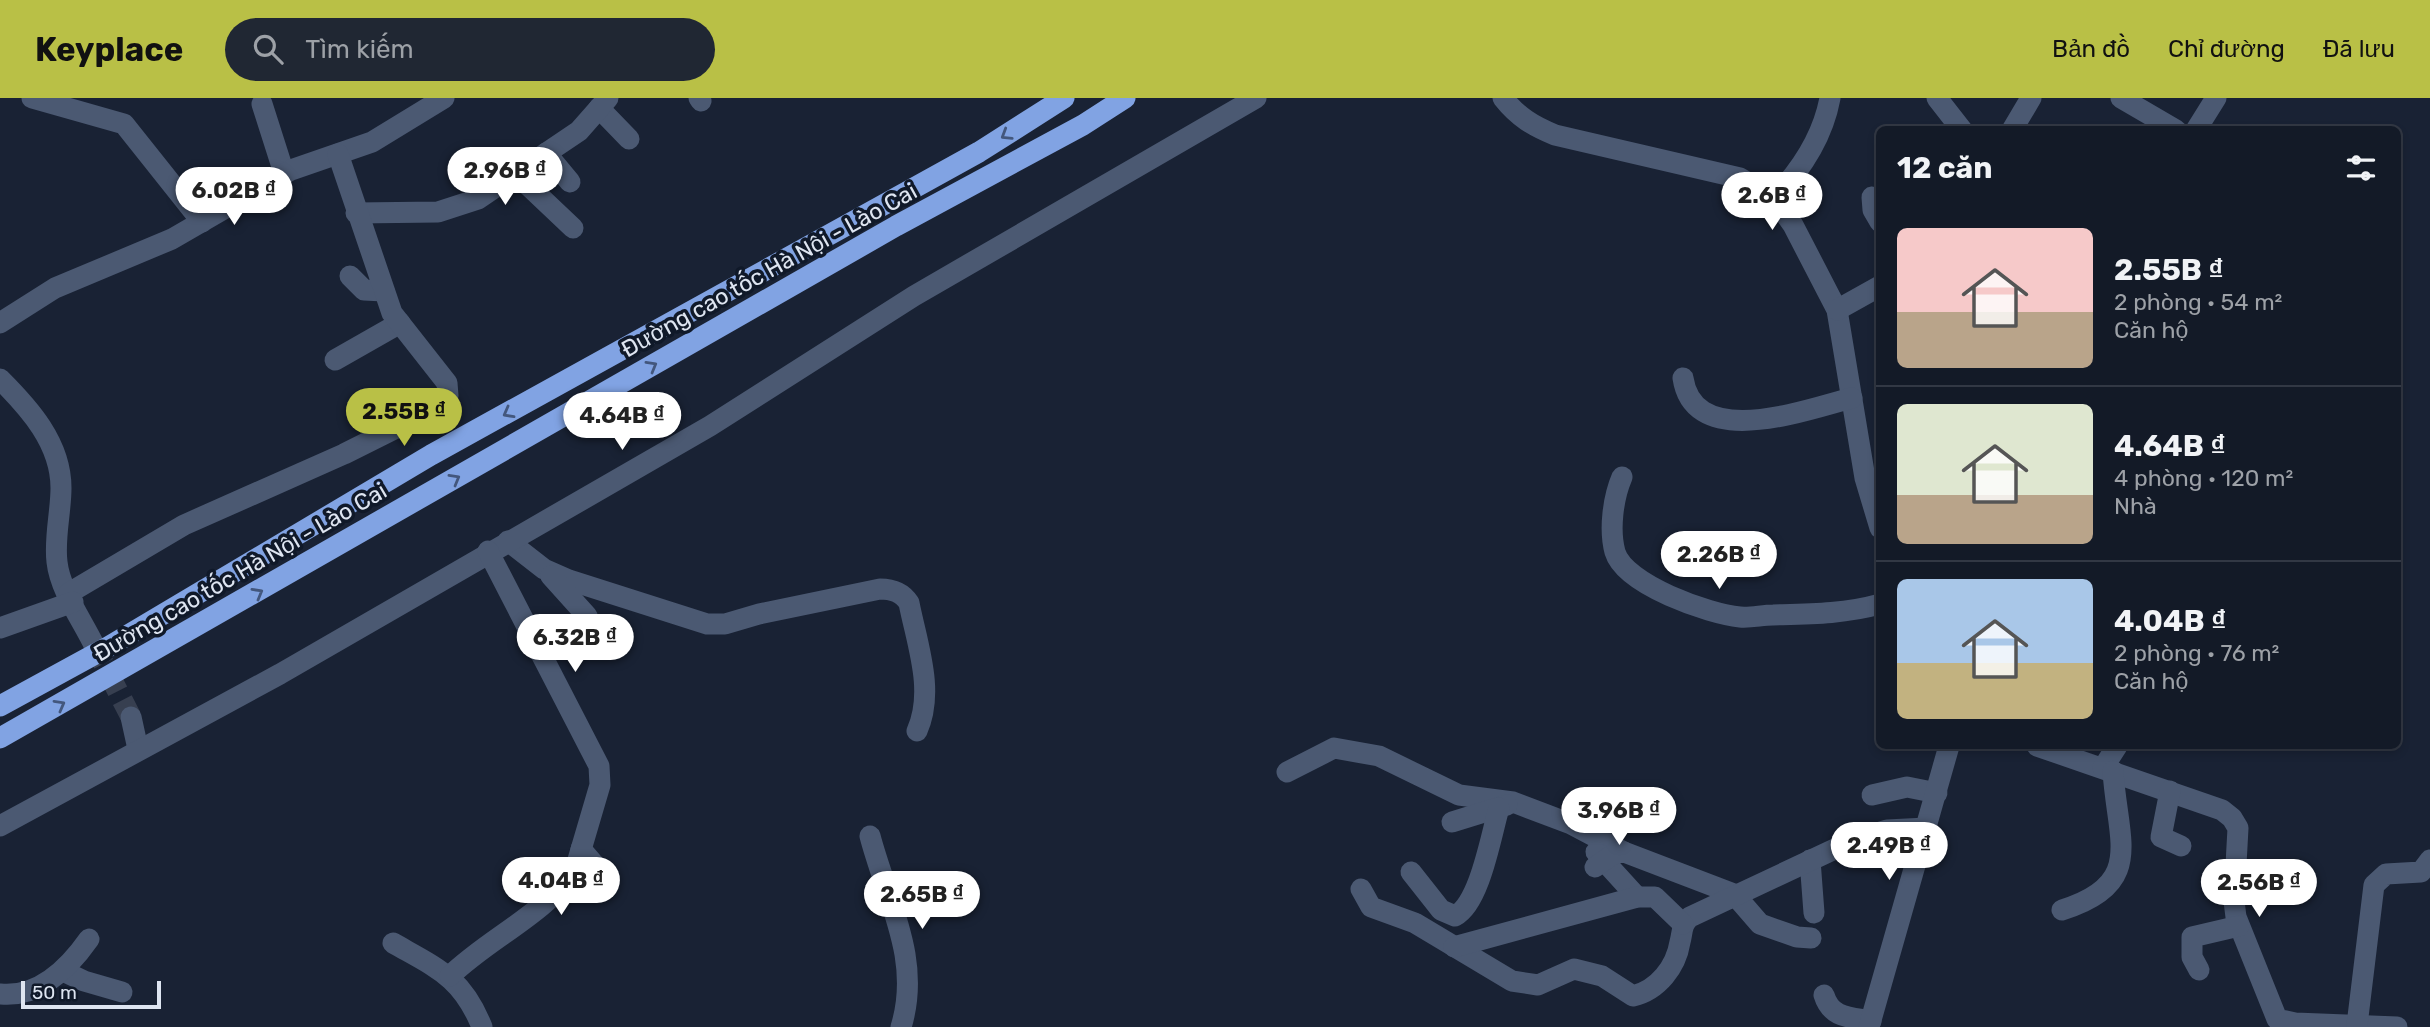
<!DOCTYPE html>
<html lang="vi">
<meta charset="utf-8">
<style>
:root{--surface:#131a27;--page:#202733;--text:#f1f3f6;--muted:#9da1a7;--line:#323844;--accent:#b9c046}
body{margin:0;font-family:Rubik,sans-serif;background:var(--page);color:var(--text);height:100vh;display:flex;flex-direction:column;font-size:26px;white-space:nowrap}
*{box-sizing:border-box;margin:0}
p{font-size:23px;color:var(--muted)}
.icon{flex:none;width:38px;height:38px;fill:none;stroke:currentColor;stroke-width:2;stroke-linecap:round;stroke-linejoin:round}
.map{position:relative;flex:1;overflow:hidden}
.details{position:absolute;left:1876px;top:28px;width:525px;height:623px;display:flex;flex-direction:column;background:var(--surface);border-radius:10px;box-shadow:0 4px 10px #0003,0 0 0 2px var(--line)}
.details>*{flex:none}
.scale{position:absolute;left:21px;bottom:18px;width:140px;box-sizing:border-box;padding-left:7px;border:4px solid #dee5f1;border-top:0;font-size:19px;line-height:24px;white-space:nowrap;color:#dee5f1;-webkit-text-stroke:5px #101929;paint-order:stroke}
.price{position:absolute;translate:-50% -60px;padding:0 16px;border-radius:24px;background:#fff;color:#222;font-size:23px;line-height:46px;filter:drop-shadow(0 2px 4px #0008)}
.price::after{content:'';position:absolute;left:50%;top:42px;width:21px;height:16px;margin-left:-10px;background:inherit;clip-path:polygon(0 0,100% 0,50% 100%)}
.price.selected{background:var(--accent);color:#111}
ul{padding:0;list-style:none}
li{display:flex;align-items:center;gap:21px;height:175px;padding:0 21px}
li+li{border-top:2px solid var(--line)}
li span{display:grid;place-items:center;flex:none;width:196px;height:140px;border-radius:10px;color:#555}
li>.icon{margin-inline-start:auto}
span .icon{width:84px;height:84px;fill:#fffc;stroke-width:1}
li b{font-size:30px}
h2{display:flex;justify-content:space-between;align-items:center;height:84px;padding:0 21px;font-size:30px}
header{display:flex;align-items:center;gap:42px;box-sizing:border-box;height:98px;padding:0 35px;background:var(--accent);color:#111}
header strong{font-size:33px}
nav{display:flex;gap:38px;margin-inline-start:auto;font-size:24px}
.search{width:490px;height:63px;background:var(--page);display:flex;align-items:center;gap:18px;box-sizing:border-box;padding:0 24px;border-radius:38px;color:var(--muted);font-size:26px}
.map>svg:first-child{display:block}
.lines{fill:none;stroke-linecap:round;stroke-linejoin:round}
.minor-tunnel{stroke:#373f50;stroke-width:21;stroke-dasharray:21 10;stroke-linecap:butt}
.minor{stroke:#4b5972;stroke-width:21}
.highway{stroke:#81a3e3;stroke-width:21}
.oneway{stroke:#43577d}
.labels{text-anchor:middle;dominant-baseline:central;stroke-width:7;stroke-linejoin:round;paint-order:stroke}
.street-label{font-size:23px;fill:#dee5f1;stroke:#101929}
</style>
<header>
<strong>Keyplace</strong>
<div class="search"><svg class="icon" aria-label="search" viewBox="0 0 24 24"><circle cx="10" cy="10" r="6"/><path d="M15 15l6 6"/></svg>Tìm kiếm</div>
<nav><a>Bản đồ</a><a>Chỉ đường</a><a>Đã lưu</a></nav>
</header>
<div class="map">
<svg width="2430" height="929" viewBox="0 0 2430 929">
<rect width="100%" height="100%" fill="#192234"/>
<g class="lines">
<path class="minor-tunnel" d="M94,547L131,619"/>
<g class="minor">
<path d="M32,0L124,26L202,124"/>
<path d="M699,0L701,3"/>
<path d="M1503,0C1518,19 1533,28 1555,37L1740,80L1774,100L1793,127L1837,212L1865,380L1880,430"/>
<path d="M1937,0L1962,32"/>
<path d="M2121,0L2176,32"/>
<path d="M262,6L284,75"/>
<path d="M599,10L629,41"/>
<path d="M2012,32L2031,0"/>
<path d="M2196,32L2216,0"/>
<path d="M546,55L570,84"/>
<path d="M516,76L573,130"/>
<path d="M1872,99L1873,112L1880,124"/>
<path d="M1774,100C1800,73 1823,38 1830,0"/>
<path d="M356,115L438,114L478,101L579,33L608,0"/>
<path d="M350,178L364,192L384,193"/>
<path d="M1837,212L1880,188"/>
<path d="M0,225L55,190L172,141L291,72L372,44L444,0"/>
<path d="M335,262L400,225"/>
<path d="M1683,280C1694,354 1808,311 1852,300"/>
<path d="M0,281C29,310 61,345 61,390C61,414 54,440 57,464C60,492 82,522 94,547"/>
<path d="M1622,379C1613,400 1609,432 1615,454C1625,487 1709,516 1740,519C1751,520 1762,517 1773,517C1810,516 1844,516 1880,506"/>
<path d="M508,443L544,471L569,482L707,526H725L759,516L880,491C892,491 902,494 909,505C917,546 935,593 917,633"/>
<path d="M551,478L587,518"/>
<path d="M69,495L184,427L344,356L440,308L448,298L447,285L392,215L338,56"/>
<path d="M0,530L73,504"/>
<path d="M131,619L138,651"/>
<path d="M2037,648L2222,712L2232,720L2238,730L2234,803L2236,819L2277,921L2295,925L2397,929"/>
<path d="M2103,670L2117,648"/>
<path d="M1287,674L1334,650L1379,658L1459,697L1513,704L1571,726L1624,754"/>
<path d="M2170,693L2161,739L2181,748"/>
<path d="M1872,697L1907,689L1937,695"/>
<path d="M1452,724L1507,707"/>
<path d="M0,728L280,576L710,328L914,198L1256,0"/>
<path d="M870,738C887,803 922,861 901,929"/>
<path d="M581,751L606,780"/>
<path d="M1596,754L1637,799"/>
<path d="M1810,762L1814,815"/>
<path d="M1595,769L1615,755L1624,754L1734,796L1760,826L1797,839L1811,840"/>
<path d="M1411,774L1441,812L1455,818C1480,805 1491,737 1499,710"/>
<path d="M1361,791L1371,809L1415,825L1512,883L1538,887L1574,871L1602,878L1633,898C1658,892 1676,869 1680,844C1683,833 1681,827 1690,819L1854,742L1887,732L1927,730"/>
<path d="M2062,812C2146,786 2117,742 2113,673"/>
<path d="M393,845C437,870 462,879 482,929"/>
<path d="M1454,849L1637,799H1655L1683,826"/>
<path d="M2199,872L2192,859V839L2239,828"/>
<path d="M63,873L84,883L122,894"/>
<path d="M450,878C489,840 544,817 575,772L600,687L599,668L488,453"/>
<path d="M0,896C39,900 68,871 89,841"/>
<path d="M1824,897C1831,920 1849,919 1871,923"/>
<path d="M2357,927L2374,787L2386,776L2421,774L2430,762"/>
<path d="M1869,929L1949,648"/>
</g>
<g class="highway">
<path d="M0,608L108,549L431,357L979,54L1064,0"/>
<path d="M0,640L896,128L1083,27L1125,0"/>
</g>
</g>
<defs><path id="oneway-chevron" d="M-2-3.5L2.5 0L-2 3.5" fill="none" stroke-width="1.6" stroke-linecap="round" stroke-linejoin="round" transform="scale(1.75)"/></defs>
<g class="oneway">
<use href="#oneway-chevron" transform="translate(1006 37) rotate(148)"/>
<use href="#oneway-chevron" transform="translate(652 268) rotate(-30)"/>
<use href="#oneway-chevron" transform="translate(508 315) rotate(151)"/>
<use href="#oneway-chevron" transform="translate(455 381) rotate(-30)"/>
<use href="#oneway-chevron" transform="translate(258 495) rotate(-30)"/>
<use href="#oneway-chevron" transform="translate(60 607) rotate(-29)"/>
</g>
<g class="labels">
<g class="street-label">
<text transform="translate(769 172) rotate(-29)">Đường cao tốc Hà Nội - Lào Cai</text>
<text transform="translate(240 474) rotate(-30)">Đường cao tốc Hà Nội - Lào Cai</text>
</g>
</g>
</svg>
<div class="scale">50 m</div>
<b class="price" style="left:505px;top:109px">2.96B ₫</b>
<b class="price" style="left:234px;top:129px">6.02B ₫</b>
<b class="price" style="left:1772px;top:134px">2.6B ₫</b>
<b class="price selected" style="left:404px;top:350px">2.55B ₫</b>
<b class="price" style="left:622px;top:354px">4.64B ₫</b>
<b class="price" style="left:1719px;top:493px">2.26B ₫</b>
<b class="price" style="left:575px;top:576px">6.32B ₫</b>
<b class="price" style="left:1619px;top:749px">3.96B ₫</b>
<b class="price" style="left:1889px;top:784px">2.49B ₫</b>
<b class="price" style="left:561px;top:819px">4.04B ₫</b>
<b class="price" style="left:2259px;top:821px">2.56B ₫</b>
<b class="price" style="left:922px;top:833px">2.65B ₫</b>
<section class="details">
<h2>12 căn<svg class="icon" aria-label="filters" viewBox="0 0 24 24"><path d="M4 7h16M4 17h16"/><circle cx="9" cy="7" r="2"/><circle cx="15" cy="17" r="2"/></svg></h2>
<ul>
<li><span style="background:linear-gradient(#f6c9c9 60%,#b9a48a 0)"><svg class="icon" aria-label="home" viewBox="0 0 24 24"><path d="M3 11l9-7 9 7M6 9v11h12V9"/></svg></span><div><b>2.55B ₫</b><p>2 phòng · 54 m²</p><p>Căn hộ</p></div></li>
<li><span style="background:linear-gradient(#dfe7d0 65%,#b9a48a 0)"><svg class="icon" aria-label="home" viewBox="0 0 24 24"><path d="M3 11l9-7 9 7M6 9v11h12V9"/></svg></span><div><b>4.64B ₫</b><p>4 phòng · 120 m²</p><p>Nhà</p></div></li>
<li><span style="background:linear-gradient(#a9c7e8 60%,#c2b280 0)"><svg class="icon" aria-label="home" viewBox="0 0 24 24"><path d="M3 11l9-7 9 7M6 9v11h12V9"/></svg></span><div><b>4.04B ₫</b><p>2 phòng · 76 m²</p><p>Căn hộ</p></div></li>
</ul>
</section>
</div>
